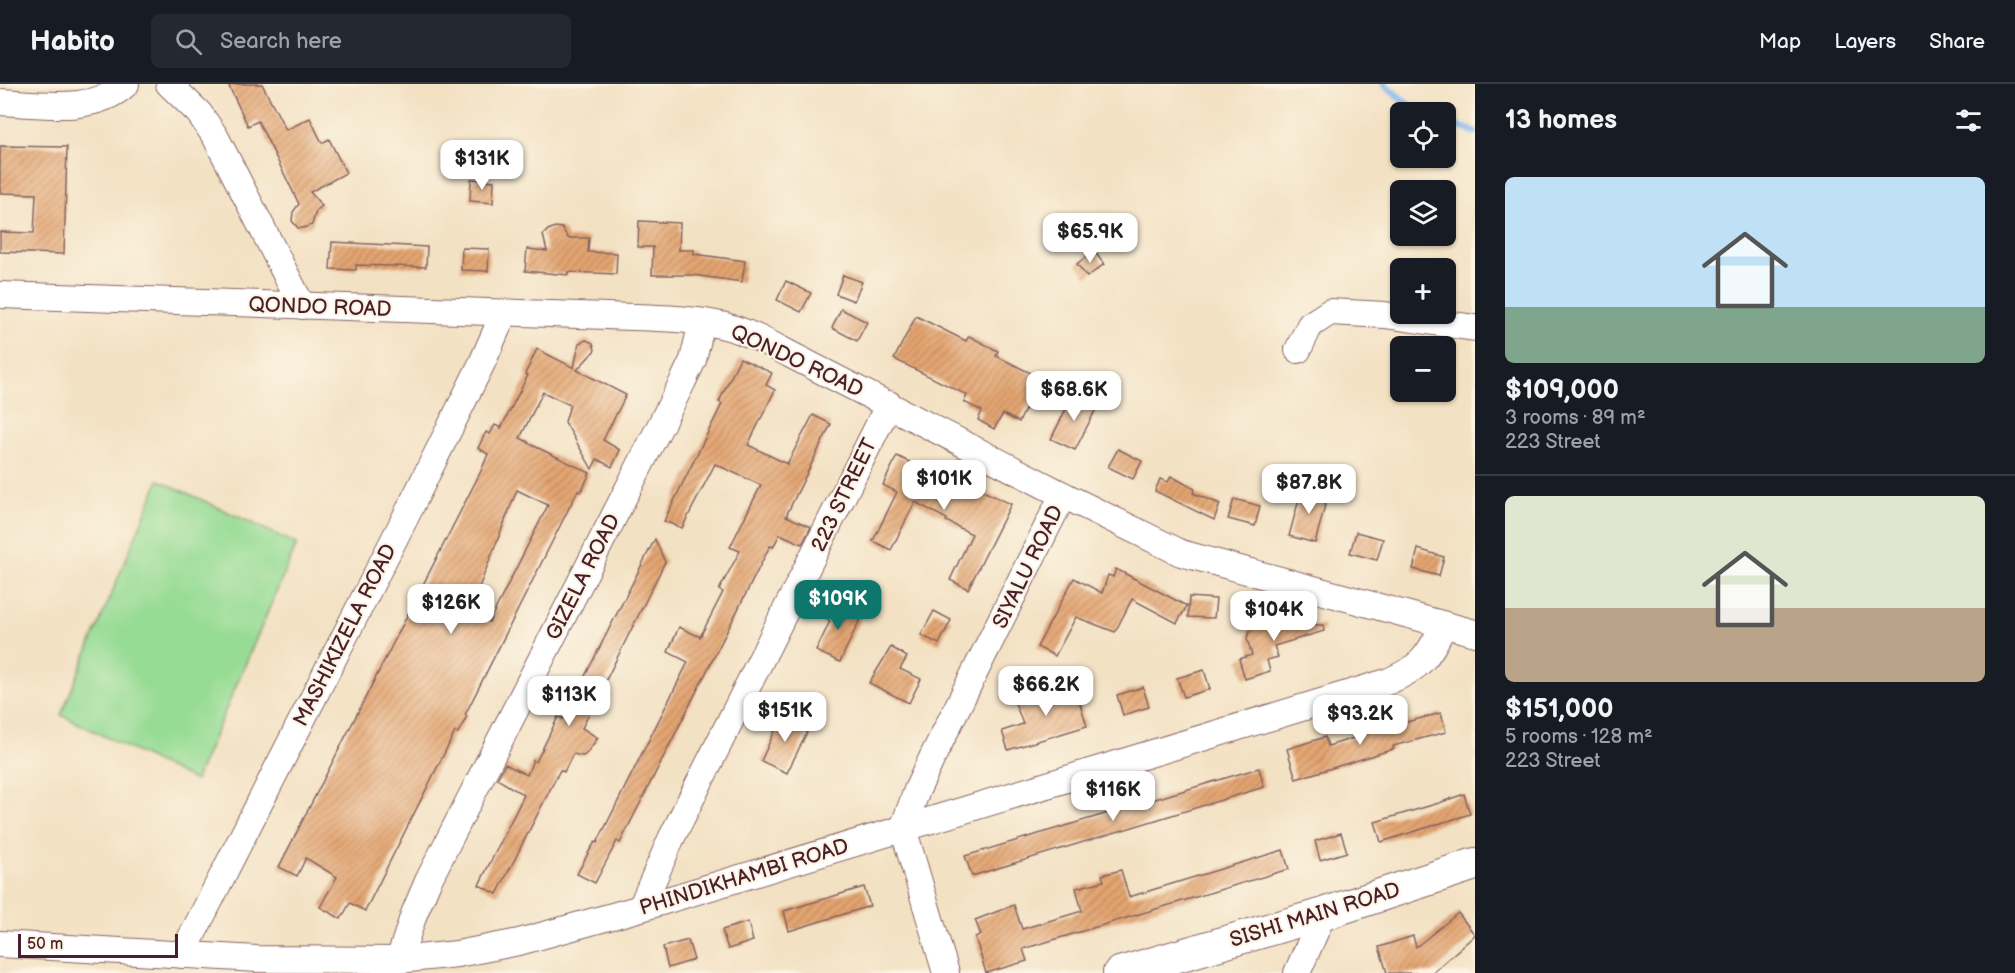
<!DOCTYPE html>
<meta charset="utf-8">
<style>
:root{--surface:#171b24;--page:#242831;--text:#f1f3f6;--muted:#9ea1a6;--line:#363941;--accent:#0f766e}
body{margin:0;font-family:"Balsamiq Sans",sans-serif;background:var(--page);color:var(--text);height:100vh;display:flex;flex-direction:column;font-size:22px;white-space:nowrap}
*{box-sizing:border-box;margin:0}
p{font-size:20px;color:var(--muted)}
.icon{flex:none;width:33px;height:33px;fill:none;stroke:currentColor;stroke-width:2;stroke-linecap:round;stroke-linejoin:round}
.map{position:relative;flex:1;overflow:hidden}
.sheet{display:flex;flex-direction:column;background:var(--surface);width:540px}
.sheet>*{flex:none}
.buttons{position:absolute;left:1390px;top:18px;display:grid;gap:12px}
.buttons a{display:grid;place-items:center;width:66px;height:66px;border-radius:9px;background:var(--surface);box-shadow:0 2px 4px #0004;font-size:30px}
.scale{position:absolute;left:18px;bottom:15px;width:160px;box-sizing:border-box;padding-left:6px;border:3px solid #4a1f2b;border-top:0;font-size:16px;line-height:21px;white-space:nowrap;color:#4a1f2b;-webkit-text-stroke:4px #fcf5e5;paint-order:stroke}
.price{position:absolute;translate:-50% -51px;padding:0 14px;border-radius:12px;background:#fff;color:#222;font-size:20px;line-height:39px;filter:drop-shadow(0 2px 3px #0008)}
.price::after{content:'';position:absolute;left:50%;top:36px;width:18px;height:14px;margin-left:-9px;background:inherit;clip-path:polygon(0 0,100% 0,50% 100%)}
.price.active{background:var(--accent);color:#fff}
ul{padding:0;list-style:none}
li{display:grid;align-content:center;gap:12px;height:318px;padding:0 30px}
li+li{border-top:2px solid var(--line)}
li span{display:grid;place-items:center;height:186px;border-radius:9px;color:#555}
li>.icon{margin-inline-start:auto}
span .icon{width:108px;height:108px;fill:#fffc;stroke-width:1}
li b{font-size:26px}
h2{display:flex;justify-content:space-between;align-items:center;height:72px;padding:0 30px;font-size:26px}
header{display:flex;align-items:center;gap:36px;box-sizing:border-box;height:84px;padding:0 30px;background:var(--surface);border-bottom:2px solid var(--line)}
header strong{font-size:28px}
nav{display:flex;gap:33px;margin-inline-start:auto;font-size:21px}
.search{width:420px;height:54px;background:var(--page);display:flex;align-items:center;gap:15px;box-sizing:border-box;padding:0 21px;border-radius:9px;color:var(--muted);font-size:22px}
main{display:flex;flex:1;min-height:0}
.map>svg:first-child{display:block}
.pitch{fill:#97dc94;stroke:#707e60;stroke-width:1.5}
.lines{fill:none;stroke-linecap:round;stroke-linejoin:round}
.stream{stroke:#7eb5ee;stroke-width:7}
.building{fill:url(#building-hatch);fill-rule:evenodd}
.minor-casing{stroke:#856360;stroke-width:28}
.tertiary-casing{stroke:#856360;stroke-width:34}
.minor{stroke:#fff;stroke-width:26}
.tertiary{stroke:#fff;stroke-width:32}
.labels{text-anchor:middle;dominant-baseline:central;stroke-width:4.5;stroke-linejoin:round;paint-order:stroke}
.street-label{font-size:21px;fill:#4a1f2b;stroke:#fcf5e5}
</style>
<header>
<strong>Habito</strong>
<div class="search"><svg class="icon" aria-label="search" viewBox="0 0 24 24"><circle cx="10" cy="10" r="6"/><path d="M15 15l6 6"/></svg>Search here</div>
<nav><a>Map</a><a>Layers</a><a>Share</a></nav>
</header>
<main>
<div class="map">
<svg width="1475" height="889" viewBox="0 0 1475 889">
<defs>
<pattern id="building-hatch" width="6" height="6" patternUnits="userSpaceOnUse" patternTransform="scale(1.5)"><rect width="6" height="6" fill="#e4a571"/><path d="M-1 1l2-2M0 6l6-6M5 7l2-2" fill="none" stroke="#bb865d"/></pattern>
</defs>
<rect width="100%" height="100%" fill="#fcf5e5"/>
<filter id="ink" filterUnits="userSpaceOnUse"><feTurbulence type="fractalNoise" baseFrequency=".0167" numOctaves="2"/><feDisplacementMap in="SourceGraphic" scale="12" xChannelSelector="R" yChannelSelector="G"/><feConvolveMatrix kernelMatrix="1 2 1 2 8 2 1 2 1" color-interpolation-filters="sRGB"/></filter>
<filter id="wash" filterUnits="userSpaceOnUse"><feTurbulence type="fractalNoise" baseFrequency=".008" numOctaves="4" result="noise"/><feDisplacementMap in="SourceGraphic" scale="24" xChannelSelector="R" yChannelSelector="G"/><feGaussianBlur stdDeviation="1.35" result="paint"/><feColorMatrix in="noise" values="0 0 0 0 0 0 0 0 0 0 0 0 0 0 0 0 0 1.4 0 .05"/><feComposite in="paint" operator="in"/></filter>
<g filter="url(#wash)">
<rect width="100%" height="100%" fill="#f3e1c3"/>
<path class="pitch" d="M159,396L297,460L195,697L61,631Z"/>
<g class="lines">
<g class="stream">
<path d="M1384,0L1406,19L1421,28"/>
<path d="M1446,38L1475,48"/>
</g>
</g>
<g id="blocks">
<g class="building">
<path d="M228,0H262L286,46L310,34L322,59L329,55L346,89L310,108L322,122L316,127L312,141L303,144H298L292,137L293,128L299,120L258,37L248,42Z"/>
<path d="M0,62L67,63L64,170L0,168V148L34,149L36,110L0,109Z"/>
<path d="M471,95L494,97L493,119L470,117Z"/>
<path d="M639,137L680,139L679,166H694V170L745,177L742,198L693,191H652L653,163H638Z"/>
<path d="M555,143L562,144L568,154H589L588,168L617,169L616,190L568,188V191L525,187L527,165L547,167L543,151L548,146Z"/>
<path d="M332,158L427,163L426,183L356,181V186L330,185Z"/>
<path d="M462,164L489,165L488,187L461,186Z"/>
<path d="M1094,167L1104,180L1087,193L1077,180Z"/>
<path d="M843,191L862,198L854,217L836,210Z"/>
<path d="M786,197L811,209L801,228L777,216Z"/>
<path d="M841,225L867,238L857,257L832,244Z"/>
<path d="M916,232L966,257L969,252L998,267L996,272L1041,294L1019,338L1003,330L994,345L978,336L982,327L964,318L967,311L894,275Z"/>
<path d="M586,256L593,259L595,266L577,286L626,311L603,356L620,366L612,383L597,375L592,385L565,338L570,321L543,308L520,354L528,358V359L590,389L581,408L578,407L570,422L465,631L467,632L458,649L455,648L365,827L350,819L341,835L320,823L337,793L306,774L297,792L279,783L481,387L488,370L478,364L486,348L490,350L495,341L501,344L528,291L525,290L537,265L574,284L579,259ZM517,406L548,421L489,538L469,529Z"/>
<path d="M740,274L772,289L766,301L775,306L748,361L787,380L813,331L831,340L786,432L811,443L802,460L780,450L773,463L770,462L620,759L617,757L595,799L577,790L590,766L595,758L597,759L688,578L668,568L679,543L700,553L723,508L719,506L740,467L730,463L761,401L715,380L682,444L664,437L722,320L719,318Z"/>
<path d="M1074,309L1098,321L1075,366L1051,355Z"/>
<path d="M1118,365L1142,377L1133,395L1108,383Z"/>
<path d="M897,372L940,393L946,379L963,387L959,396L1011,420L968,505L950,496L972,450L946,437L947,435L915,418L891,466L873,457L897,408L883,401Z"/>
<path d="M1171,392L1195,405L1193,409L1220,420L1214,436L1155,407L1160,395L1168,398Z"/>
<path d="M1302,404L1328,410L1315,459L1289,452Z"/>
<path d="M1234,415L1260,422L1255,442L1228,435Z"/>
<path d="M1356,448L1383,455L1377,476L1350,469Z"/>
<path d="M655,455L665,478L582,644L598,654L586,670L583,672L573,670L564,688L560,686L497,810L479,801L524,711L497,695L505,680L527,691L533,676L536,678L558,633L563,635Z"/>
<path d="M1418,465L1444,473L1439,492L1413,485Z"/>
<path d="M1116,485L1187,522L1177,539L1132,515L1115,548L1076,533L1055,572L1037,563L1074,494L1102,509L1108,491L1113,493Z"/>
<path d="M1189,513L1216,515L1214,534L1188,533Z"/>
<path d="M834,515L849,524L847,528L861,533L840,578L816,567L830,537L824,533Z"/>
<path d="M934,527L951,536L939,560L921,551Z"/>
<path d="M1305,529L1309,541H1323L1324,547L1274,562L1278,573L1267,576L1270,587L1245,595L1239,575L1252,571L1247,555L1249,547L1254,543L1280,542L1278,537Z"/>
<path d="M891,563L907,573L900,585L921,595L909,619L869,599Z"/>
<path d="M1204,586L1210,605L1184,613L1177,594Z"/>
<path d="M1074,600L1087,642L1008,666L1002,647L1023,640L1015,619Z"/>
<path d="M1143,603L1149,623L1123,631L1117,611Z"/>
<path d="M783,629L810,642L787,689L761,677Z"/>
<path d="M1441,629L1446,648L1393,662L1394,665L1296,695L1287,665L1325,653L1328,662L1376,647V646Z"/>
<path d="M1259,684L1264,703L972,792L965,772Z"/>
<path d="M1464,710L1470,730L1381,758L1375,738L1439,719Z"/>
<path d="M1341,749L1347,768L1320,776L1315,757Z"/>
<path d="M1283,766L1289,785L1023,865L1027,877L986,889L975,853L981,851L975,836L1014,821L1022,845L1082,827L1076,804L1104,797L1102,791L1121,786L1129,813Z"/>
<path d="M864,803L870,822L789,847L784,827Z"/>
<path d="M1458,829L1475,851L1432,889H1387L1379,863L1413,852L1416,863Z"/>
<path d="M748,838L753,857L728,865L722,846Z"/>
<path d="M688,856L694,876L668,884L663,863Z"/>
</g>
</g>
</g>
<g filter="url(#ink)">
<use href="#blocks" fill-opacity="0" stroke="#856360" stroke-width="1.5"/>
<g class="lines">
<defs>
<g id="minor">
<path d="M169,0L199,29L215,52L302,222"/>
<path d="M0,18C40,20 95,30 126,0"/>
<path d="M0,211L607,232C644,234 698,233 732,244C753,250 772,261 791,271L1063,411L1181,469L1475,549"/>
<path d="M1298,266L1310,241L1330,228L1385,231L1475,244"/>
<path d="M641,824L671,755L889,320"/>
<path d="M0,860L257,875L399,876L457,870L519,858L641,824L1387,598C1422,583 1427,574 1444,541"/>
<path d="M182,871L405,434L482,279L504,229"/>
<path d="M399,876L414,830L428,797L683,297L693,276L702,238"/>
<path d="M946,889L903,744L917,706L933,672L1063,411"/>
<path d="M1297,889L1323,830"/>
</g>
<path id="tertiary" d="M1119,889L1323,830L1475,780"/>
</defs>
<use href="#minor" class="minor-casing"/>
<use href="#tertiary" class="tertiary-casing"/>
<use href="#minor" class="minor"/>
<use href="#tertiary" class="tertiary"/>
</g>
</g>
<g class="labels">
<g class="street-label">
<text transform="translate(320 223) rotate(2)">QONDO ROAD</text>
<text transform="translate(797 277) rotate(25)">QONDO ROAD</text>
<text transform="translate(844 411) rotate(-64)">223 STREET</text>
<text transform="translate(1028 483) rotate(-64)">SIYALU ROAD</text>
<text transform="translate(583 493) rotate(-63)">GIZELA ROAD</text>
<text transform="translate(345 551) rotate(-63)">MASHIKIZELA ROAD</text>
<text transform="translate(744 793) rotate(-17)">PHINDIKHAMBI ROAD</text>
<text transform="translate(1315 831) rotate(-17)">SISHI MAIN ROAD</text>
</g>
</g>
</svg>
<div class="buttons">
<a><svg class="icon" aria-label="locate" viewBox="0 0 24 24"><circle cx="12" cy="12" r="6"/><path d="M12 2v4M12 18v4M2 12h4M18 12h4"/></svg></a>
<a><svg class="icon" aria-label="layers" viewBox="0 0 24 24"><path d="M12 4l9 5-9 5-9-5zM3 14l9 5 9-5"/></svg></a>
<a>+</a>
<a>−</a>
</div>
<div class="scale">50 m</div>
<b class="price" style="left:482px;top:107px">$131K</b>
<b class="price" style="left:1090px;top:180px">$65.9K</b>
<b class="price" style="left:1074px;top:338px">$68.6K</b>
<b class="price" style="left:944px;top:427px">$101K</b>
<b class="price" style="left:1309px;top:431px">$87.8K</b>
<b class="price active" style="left:838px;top:547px">$109K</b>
<b class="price" style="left:451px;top:551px">$126K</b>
<b class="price" style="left:1274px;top:558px">$104K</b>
<b class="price" style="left:1046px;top:633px">$66.2K</b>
<b class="price" style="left:569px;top:643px">$113K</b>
<b class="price" style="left:785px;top:659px">$151K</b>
<b class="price" style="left:1360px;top:662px">$93.2K</b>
<b class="price" style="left:1113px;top:738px">$116K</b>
</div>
<section class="sheet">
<h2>13 homes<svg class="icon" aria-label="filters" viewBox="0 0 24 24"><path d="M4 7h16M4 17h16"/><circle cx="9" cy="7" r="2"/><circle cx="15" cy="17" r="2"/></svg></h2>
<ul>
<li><span style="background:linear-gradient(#bfe0f5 70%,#7fa58c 0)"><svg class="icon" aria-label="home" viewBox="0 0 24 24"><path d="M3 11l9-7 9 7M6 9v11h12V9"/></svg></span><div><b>$109,000</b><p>3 rooms · 89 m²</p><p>223 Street</p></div></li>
<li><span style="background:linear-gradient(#dfe7d0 60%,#b9a48a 0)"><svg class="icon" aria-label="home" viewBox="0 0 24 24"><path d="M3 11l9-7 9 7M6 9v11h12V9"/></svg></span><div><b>$151,000</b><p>5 rooms · 128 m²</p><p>223 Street</p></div></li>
</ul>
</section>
</main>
